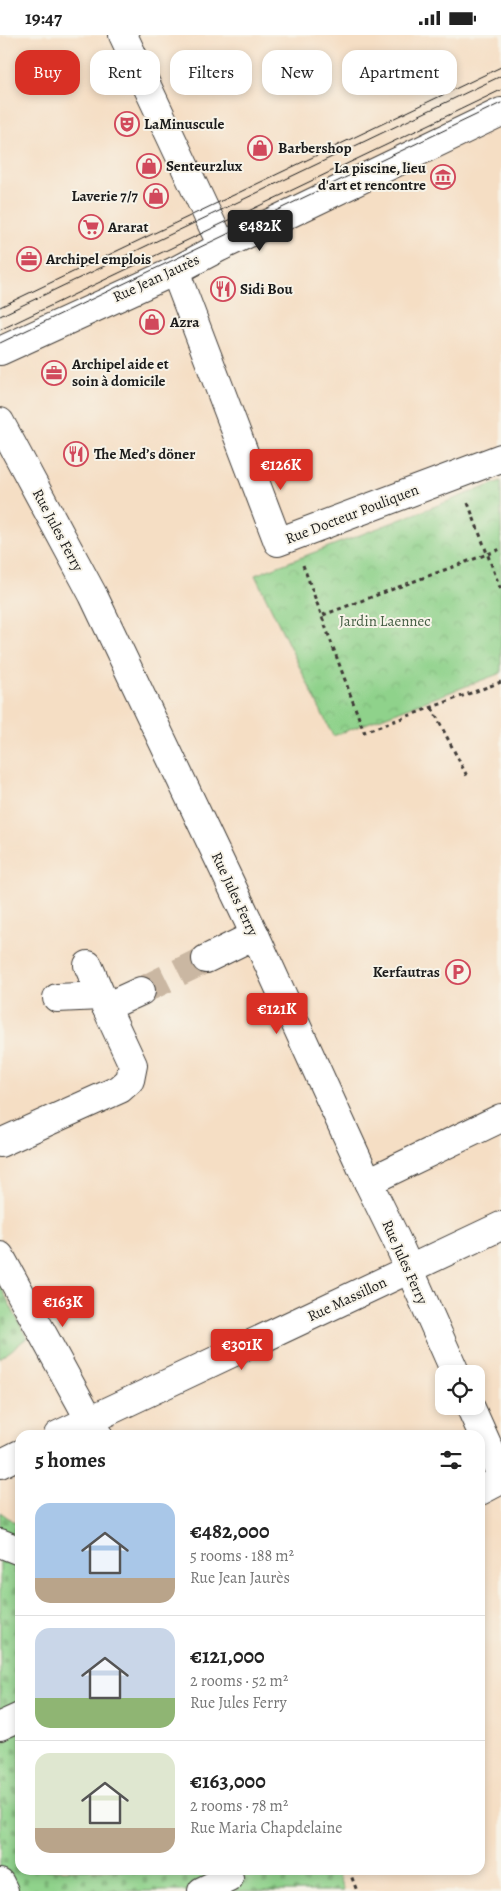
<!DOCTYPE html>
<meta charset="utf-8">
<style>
:root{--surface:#fff;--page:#f2f2f2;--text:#222;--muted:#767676;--line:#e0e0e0;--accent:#d93025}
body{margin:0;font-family:Alegreya,serif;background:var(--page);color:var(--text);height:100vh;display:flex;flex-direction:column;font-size:19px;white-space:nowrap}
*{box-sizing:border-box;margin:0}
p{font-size:16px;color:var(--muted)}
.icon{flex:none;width:28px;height:28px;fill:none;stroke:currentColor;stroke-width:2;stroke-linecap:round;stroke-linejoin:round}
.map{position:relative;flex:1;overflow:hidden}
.sheet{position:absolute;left:15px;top:1395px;width:470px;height:445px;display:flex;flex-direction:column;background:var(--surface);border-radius:15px;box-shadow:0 2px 8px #0003}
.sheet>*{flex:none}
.guide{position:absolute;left:15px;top:15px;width:471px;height:45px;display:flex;gap:10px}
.controls{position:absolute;left:435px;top:1330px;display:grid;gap:10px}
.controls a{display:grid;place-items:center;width:50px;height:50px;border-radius:10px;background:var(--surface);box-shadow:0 2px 8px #0003;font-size:25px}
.price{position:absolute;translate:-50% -42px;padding:0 11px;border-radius:5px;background:var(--accent);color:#fff;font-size:16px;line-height:32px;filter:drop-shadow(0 1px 2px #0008)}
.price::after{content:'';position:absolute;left:50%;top:30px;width:15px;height:11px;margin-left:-8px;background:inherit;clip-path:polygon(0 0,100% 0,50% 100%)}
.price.active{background:#222;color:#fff}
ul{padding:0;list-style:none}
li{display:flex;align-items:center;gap:15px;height:125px;padding:0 20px}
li+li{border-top:1px solid var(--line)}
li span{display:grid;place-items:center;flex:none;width:140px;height:100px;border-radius:15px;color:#555}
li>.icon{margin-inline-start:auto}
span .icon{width:60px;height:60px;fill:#fffc;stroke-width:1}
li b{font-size:21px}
h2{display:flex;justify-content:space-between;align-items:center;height:60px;padding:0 20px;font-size:21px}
.pill{padding:0 18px;border-radius:15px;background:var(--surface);box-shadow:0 2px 8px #0003;font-size:18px;line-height:45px}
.pill.active{background:var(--accent);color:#fff}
.status{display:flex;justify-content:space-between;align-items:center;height:35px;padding:0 25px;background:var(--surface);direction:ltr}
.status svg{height:14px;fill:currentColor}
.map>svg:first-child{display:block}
.cemetery{fill:url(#cemetery-stones);stroke:#567754}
.park{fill:url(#park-crowns);stroke:#567754}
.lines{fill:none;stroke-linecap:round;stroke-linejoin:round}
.minor-tunnel{stroke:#cab7a2;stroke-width:28;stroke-dasharray:28 14;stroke-linecap:butt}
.minor-casing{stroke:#3d3935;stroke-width:30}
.path{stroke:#3d3935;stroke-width:3;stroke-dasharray:4 4;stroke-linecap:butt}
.minor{stroke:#fff;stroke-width:28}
.tram{stroke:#1c1c1c;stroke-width:1}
.labels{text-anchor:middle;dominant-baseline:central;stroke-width:4;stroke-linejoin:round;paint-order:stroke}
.poi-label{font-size:15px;font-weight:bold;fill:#1c1c1c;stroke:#f7f3e8;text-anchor:start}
.street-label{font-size:15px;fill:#1c1c1c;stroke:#f7f3e8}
.park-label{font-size:15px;fill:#445c43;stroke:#f7f3e8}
</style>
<div class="status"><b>19:47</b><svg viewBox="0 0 49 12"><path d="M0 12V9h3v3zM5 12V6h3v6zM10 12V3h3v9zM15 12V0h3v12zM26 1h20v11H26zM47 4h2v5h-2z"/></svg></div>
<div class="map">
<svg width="501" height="1856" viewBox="0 0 501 1856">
<defs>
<pattern id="cemetery-stones" width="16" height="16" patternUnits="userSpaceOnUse" patternTransform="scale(1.25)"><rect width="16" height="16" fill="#8fd28b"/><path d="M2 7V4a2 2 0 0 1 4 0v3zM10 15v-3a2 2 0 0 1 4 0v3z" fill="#7bb477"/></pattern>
<pattern id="park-crowns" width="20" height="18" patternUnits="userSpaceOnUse" patternTransform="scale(1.25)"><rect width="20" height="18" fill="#8fd28b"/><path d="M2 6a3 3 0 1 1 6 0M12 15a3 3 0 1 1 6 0" fill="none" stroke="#7bb477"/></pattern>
</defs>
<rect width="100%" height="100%" fill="#f7f3e8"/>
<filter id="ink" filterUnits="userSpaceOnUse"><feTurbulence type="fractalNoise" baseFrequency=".02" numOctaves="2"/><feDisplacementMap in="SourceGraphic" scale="10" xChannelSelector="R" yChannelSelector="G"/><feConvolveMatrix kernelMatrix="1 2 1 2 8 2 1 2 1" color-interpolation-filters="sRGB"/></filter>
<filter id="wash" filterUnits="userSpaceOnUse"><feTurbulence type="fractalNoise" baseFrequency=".0096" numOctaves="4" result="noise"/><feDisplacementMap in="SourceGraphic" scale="20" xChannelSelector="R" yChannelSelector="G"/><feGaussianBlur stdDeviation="1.12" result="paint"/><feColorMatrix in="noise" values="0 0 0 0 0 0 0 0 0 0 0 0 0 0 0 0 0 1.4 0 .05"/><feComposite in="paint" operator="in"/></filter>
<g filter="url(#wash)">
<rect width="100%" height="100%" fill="#f5dec4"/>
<g class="cemetery">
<path d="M0,1250L27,1303L0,1324Z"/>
<path d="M0,1477L20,1491V1835H336L344,1856H0Z"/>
</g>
<path class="park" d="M501,446V638L333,701L255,540Z"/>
</g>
<g filter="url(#ink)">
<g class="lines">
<path class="minor-tunnel" d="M141,956L206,924"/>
<defs>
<g id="minor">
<path d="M123,0L222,211"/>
<path d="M175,236L278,507L501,423"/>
<path d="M0,316L175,236L222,211L501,77"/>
<path d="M0,387L93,560L255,900L368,1147L396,1204L456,1339"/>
<path d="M206,924L255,900"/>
<path d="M88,930L106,972"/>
<path d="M57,963L101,961"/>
<path d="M0,1108L120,1054L130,1045L133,1030L106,972L141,956"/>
<path d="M368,1147L501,1083"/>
<path d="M0,1221L98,1400"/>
<path d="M470,1371L501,1440"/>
<path d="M58,1400L501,1191"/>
<path d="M0,1429L20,1419"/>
<path d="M480,1456L501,1445"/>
<path d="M0,1508L20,1516"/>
<path d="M0,1691L20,1682"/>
<path d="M0,1848L4,1856"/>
<path d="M202,1856L229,1843"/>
</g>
</defs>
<use href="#minor" class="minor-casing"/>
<g class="path">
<path d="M468,468L501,555"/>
<path d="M303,530L364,697L501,647"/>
<path d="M323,580L501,514"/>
<path d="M432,673L468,743"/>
<path d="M349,1835L357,1856"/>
</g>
<use href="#minor" class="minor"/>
<g class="tram">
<path d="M0,272L501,32"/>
<path d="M0,281L501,41"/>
<path d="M0,295L501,55"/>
<path d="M0,308L501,68"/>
</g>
</g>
</g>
<defs>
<symbol id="theatre-ring" viewBox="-11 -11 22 22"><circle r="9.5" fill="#f7f3e8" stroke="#d1495b" stroke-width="1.5"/><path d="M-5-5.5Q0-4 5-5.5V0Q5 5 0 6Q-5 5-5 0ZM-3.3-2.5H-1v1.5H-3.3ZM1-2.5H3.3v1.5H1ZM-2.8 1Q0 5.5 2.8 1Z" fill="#d1495b"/></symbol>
<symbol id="shop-ring" viewBox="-11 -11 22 22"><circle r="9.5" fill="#f7f3e8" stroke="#d1495b" stroke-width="1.5"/><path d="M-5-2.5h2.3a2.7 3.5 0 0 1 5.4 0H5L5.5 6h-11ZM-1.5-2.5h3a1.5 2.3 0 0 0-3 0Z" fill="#d1495b"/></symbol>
<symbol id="museum-ring" viewBox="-11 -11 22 22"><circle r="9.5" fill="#f7f3e8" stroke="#d1495b" stroke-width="1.5"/><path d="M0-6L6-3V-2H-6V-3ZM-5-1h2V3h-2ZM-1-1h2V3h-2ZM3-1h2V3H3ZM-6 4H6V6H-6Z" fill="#d1495b"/></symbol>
<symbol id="supermarket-ring" viewBox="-11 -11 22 22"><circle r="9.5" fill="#f7f3e8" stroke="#d1495b" stroke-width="1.5"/><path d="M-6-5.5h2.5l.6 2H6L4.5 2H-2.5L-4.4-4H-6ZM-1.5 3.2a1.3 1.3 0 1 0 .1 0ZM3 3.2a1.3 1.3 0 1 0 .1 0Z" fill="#d1495b"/></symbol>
<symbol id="office-ring" viewBox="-11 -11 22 22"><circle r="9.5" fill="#f7f3e8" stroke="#d1495b" stroke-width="1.5"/><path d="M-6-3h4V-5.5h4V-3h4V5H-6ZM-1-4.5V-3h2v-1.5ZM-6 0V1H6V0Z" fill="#d1495b"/></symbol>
<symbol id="restaurant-ring" viewBox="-11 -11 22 22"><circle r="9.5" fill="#f7f3e8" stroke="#d1495b" stroke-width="1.5"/><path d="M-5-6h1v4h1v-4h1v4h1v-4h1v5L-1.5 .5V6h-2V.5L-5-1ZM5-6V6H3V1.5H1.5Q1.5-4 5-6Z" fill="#d1495b"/></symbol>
<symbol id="parking-ring" viewBox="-11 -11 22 22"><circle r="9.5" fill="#f7f3e8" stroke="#d1495b" stroke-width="1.5"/><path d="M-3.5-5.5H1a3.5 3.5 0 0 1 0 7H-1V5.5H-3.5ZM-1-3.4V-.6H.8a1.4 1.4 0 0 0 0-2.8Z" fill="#d1495b"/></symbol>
</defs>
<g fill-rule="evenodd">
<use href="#theatre-ring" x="113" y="75" width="28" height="28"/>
<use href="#shop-ring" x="246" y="99" width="28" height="28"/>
<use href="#shop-ring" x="135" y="117" width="28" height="28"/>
<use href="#museum-ring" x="429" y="128" width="28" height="28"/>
<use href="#shop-ring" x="142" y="147" width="28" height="28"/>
<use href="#supermarket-ring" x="77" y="178" width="28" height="28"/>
<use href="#office-ring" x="15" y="210" width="28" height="28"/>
<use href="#restaurant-ring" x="209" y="240" width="28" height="28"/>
<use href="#shop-ring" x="138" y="273" width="28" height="28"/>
<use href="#office-ring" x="40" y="324" width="28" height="28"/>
<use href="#restaurant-ring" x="62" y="405" width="28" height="28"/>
<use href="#parking-ring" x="444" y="923" width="28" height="28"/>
</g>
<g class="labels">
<g class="poi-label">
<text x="144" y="89">LaMinuscule</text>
<text x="278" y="113">Barbershop</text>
<text x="166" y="131">Senteur2lux</text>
<text x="426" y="133" text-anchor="end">La piscine, lieu<tspan x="426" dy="17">d'art et rencontre</tspan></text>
<text x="138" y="161" text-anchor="end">Laverie 7/7</text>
<text x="108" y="192">Ararat</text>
<text x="46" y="224">Archipel emplois</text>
<text x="240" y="254">Sidi Bou</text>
<text x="170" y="287">Azra</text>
<text x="72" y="329">Archipel aide et<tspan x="72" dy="17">soin à domicile</tspan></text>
<text x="94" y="419">The Med’s döner</text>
<text x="440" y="937" text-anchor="end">Kerfautras</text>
</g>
<g class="street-label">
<text transform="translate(156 243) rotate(-25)">Rue Jean Jaurès</text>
<text transform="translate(352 479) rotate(-21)">Rue Docteur Pouliquen</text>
<text transform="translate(58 495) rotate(62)">Rue Jules Ferry</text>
<text transform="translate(235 859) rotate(65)">Rue Jules Ferry</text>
<text transform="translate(405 1227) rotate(66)">Rue Jules Ferry</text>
<text transform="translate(347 1264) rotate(-25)">Rue Massillon</text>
</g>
<g class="park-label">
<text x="385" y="586">Jardin Laennec</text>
</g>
</g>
</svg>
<div class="controls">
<a><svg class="icon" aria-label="locate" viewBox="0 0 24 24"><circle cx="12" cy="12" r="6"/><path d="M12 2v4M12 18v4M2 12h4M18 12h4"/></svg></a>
</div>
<b class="price active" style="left:260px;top:217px">€482K</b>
<b class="price" style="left:281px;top:456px">€126K</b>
<b class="price" style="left:277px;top:1000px">€121K</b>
<b class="price" style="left:63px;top:1293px">€163K</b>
<b class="price" style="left:242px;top:1336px">€301K</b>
<div class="guide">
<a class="pill active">Buy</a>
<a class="pill">Rent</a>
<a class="pill">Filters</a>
<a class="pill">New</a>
<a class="pill">Apartment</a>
</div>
<section class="sheet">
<h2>5 homes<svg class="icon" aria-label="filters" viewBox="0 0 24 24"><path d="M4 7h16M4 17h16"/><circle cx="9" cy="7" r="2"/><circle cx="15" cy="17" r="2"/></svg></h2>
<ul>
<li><span style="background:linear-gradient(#a9c7e8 75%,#b9a48a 0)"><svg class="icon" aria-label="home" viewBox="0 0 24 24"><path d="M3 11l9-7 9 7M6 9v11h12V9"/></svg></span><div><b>€482,000</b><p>5 rooms · 188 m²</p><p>Rue Jean Jaurès</p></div></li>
<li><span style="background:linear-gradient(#c9d6e8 70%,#8fb573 0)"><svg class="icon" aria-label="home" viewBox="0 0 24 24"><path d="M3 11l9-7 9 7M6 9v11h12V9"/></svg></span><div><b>€121,000</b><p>2 rooms · 52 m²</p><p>Rue Jules Ferry</p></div></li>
<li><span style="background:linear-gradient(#dfe7d0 75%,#b9a48a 0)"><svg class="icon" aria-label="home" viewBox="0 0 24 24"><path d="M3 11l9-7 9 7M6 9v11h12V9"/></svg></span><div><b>€163,000</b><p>2 rooms · 78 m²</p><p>Rue Maria Chapdelaine</p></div></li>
</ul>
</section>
</div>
